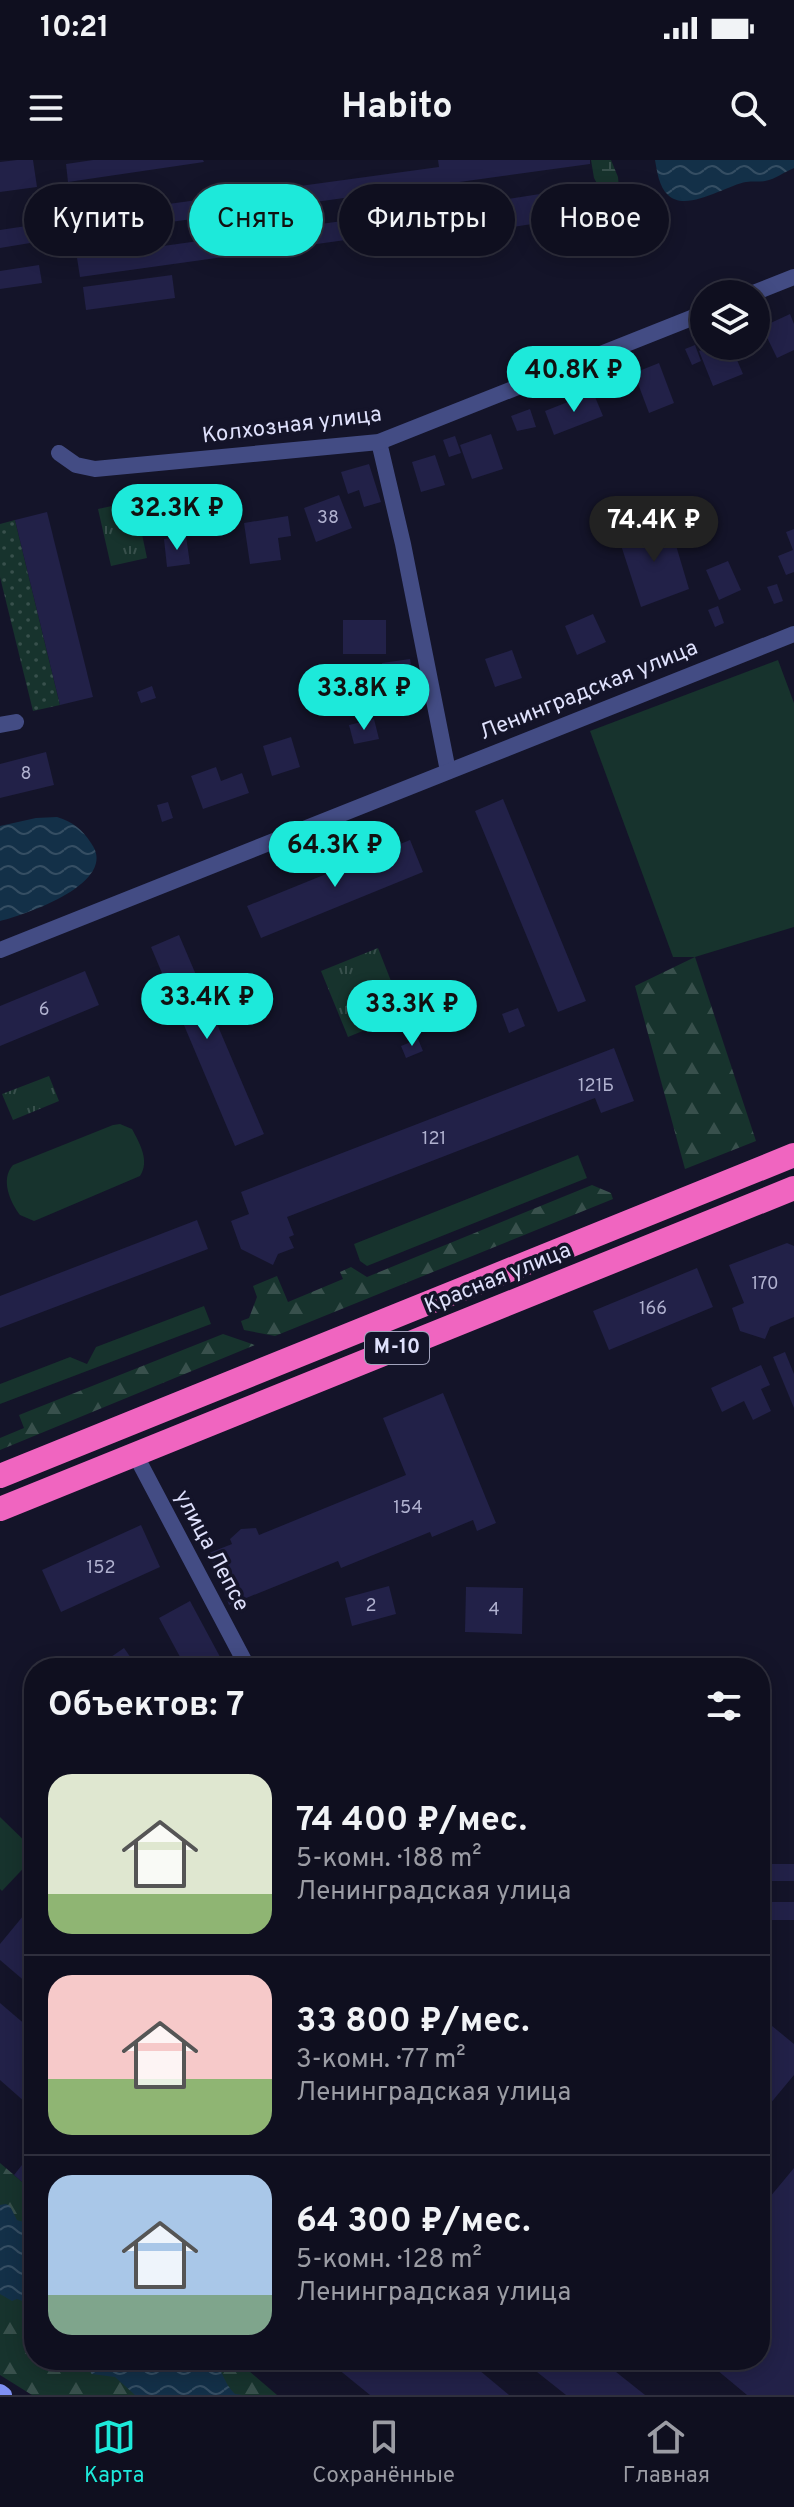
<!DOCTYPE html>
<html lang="ru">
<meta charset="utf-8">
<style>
:root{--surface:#0f0f1f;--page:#1d1d2c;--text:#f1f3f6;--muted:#9b9ca4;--line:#2f2f3d;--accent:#1de9da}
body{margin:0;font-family:Overpass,sans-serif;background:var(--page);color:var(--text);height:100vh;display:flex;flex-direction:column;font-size:30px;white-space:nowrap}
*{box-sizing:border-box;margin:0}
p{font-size:26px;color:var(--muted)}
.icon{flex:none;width:44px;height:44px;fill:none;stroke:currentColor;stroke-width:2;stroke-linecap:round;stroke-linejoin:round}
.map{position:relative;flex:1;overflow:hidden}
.panel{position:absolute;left:24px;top:1498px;width:746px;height:712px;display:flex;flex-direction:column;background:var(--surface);border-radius:32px;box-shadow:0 4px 20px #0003,0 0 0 2px var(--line)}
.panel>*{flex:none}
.hud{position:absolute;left:24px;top:24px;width:746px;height:72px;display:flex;gap:16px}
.tools{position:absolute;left:690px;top:120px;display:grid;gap:16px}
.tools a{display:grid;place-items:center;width:80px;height:80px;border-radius:50%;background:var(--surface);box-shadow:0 4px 20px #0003,0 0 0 2px var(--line);font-size:40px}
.price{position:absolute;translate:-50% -68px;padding:0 18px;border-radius:28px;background:var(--accent);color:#111;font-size:26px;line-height:52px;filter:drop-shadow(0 2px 4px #0008)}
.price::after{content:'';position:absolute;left:50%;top:48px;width:24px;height:18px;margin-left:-12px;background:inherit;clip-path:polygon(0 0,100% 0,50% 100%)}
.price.active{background:#222;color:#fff}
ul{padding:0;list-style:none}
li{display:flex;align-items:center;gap:24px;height:200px;padding:0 24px}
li+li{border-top:2px solid var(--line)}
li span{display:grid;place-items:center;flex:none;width:224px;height:160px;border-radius:24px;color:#555}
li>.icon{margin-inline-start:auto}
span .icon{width:96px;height:96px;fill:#fffc;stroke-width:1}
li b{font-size:34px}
h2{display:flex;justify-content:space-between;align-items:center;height:96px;padding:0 24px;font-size:34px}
.tag{padding:0 28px;border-radius:36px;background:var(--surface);box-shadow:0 4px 20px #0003,0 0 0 2px var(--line);font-size:28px;line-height:72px}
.tag.active{background:var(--accent);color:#111}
.status{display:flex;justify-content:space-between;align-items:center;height:56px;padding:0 40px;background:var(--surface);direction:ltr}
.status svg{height:22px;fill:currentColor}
header{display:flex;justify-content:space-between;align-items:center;height:104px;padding:0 24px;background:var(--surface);font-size:36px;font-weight:700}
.tabs{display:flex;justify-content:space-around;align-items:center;height:112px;border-top:2px solid var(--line);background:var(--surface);font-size:22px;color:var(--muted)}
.tabs a{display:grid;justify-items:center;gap:4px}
.tabs .active{color:var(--accent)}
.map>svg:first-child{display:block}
.grass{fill:#17332d}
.forest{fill:url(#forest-firs)}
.wetland{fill:url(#wetland-marsh)}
.park{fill:url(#park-tufts)}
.garden{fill:url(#garden-dots)}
.water{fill:url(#water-waves)}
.building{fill:#222148}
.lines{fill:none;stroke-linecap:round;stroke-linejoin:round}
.street{stroke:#434c84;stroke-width:16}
.secondary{stroke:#7f90f3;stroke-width:16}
.highway{stroke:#f065c0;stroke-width:24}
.labels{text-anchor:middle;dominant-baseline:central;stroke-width:7;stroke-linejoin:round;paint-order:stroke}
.number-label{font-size:18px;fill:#b0b1cf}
.shield{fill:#141429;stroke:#a2a4bd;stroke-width:2}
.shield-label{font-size:20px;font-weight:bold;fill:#dfe1fc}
.street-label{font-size:22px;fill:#dfe1fc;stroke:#141429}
</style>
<div class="status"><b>10:21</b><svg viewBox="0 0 49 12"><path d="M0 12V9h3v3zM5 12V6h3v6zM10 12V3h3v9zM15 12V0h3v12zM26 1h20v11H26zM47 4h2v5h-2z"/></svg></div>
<header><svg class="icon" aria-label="menu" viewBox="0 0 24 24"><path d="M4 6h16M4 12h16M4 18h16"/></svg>Habito<svg class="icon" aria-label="search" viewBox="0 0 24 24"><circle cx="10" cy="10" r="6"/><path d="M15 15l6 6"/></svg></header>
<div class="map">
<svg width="794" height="2235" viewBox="0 0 794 2235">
<defs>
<pattern id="forest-firs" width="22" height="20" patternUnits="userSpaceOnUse" patternTransform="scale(2)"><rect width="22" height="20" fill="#17332d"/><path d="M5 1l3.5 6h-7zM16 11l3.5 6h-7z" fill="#38504c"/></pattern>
<pattern id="wetland-marsh" width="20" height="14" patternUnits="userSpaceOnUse" patternTransform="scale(2)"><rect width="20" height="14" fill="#17332d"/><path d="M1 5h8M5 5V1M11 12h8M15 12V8" fill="none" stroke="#38504c"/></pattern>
<pattern id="park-tufts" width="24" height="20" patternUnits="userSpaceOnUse" patternTransform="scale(2)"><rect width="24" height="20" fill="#17332d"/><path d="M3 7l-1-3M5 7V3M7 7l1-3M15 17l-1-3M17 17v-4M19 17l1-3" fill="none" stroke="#38504c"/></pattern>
<pattern id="garden-dots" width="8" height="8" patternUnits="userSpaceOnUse" patternTransform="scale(2)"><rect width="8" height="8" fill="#17332d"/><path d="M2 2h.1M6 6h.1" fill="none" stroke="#38504c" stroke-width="1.8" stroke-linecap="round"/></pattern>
<pattern id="water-waves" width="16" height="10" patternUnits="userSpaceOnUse" patternTransform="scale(2)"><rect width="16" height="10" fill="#133048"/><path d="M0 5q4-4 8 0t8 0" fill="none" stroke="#354e63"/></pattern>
</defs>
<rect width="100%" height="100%" fill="#141429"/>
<g class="grass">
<path d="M778,500L794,543V767L695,797H673L590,571Z"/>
<path d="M120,964L132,969C140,984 150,1001 140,1016L39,1059L34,1061L20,1055C10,1042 0,1019 13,1005L113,965Z"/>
<path d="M578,995L587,1018L367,1106L360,1101L354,1084Z"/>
<path d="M204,1146L211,1164L0,1244V1224L70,1197L87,1204L96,1187Z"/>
<path d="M0,1657L34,1690V1697L2,1731L0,1729Z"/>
</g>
<g class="forest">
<path d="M695,797L756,981L685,1009L635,826Z"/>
<path d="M592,1025L611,1033L613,1039L275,1176L244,1170L241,1161L249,1158L257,1137L253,1126L277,1116L288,1142L343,1119L340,1112L351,1107L367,1117Z"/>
<path d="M223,1174L255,1185L0,1290V1278L24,1268L19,1255Z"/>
<path d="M0,2003L34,2032V2200H236L277,2235H32L0,2215Z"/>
</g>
<path class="wetland" d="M591,0H611L618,17L620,41L629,54L628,74L611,77L598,71L599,53L605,38L594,18Z"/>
<g class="park">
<path d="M135,341L147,398L111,406L98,349Z"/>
<path d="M378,788L404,854L348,877L321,811Z"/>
<path d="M49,916L59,941L13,960L2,934Z"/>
</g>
<path class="garden" d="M15,360L60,545L33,551L0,417V364Z"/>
<g class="water">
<path d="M655,0H794V8C784,12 776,19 765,21C759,22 752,21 746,22C727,25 686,53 668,35C659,27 657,11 655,0Z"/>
<path d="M57,657C73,662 82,669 91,683C120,722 28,754 0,761V666L36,658Z"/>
<path d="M6,2044L10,2046L17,2060L34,2065V2164L25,2142L17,2139L12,2141L0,2134V2045Z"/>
<path d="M90,2200H213C223,2210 224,2224 235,2234L242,2235H135L115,2217L92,2214L88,2209Z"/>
</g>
<g class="building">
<path d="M17,0H33L37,27L0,32V2Z"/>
<path d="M93,0H203L204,2L68,22L66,4Z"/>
<path d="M438,0H590V4L76,75L73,57L439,7Z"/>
<path d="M591,26L596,54L468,74L464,46Z"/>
<path d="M436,48L439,67L80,117L77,98Z"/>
<path d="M33,65L36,82L0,88V70Z"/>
<path d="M39,105L42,123L0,129V111Z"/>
<path d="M172,115L175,138L86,150L83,127Z"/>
<path d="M790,154L794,164V190L777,198L762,167Z"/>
<path d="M695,185L701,201L692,205L685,189Z"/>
<path d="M712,186H731L743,214L713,226L699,191Z"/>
<path d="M659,203L674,243L649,253L634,213Z"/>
<path d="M593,232L603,256L554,275L545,251Z"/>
<path d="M530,249L536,267L517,271L511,256Z"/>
<path d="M491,274L503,309L472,319L460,285Z"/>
<path d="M455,276L461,293L449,297L443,280Z"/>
<path d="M435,295L445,325L421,332L412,302Z"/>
<path d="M369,304L381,342L364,347L359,330L348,334L341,312Z"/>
<path d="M225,331L228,348L223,349L227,367L216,370L208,335Z"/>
<path d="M339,335L352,368L316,382L304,348Z"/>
<path d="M47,352L93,537L60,545L15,360Z"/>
<path d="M288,356L291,376L278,378L281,400L250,404L244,363Z"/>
<path d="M669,362L689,429L641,447L619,379Z"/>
<path d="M794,369V412L786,415L778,396L793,390L786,372Z"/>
<path d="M186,376L190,404L167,407L164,379Z"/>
<path d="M728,401L741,430L719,440L706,410Z"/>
<path d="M777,424L783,441L774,444L767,427Z"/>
<path d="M718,446L724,463L715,467L708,450Z"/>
<path d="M593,454L606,482L577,495L565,466Z"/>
<rect x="343" y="460" width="43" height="34"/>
<path d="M512,490L522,518L495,527L485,499Z"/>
<path d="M410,499L413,517L384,521L382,503Z"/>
<path d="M152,526L156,538L141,543L137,532Z"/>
<path d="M374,559L379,579L354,584L349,565Z"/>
<path d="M291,577L300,607L272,616L263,586Z"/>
<path d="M46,592L54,625L0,638V604Z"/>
<path d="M216,607L221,621L242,613L249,633L203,649L191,616Z"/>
<path d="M503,639L586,841L558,852L475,651Z"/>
<path d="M168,642L173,658L162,662L157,645Z"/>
<path d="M410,680L423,712L261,778L247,746Z"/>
<path d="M179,775L264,974L235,986L151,787Z"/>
<path d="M85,811L99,845L0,886V846Z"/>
<path d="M518,848L525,866L509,873L502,854Z"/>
<path d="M418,879L423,891L406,898L401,886Z"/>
<path d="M614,888L634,941L601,953L595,938L287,1057L294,1075L289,1077L294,1088L278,1094L273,1105L241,1089L231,1061L249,1054L241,1032Z"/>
<path d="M197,1060L208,1089L0,1168V1136Z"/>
<path d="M787,1083L794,1086V1157L770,1167L765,1179L740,1171L732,1148L744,1143L729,1105Z"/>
<path d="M697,1108L713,1147L609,1190L593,1151Z"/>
<path d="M785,1192L794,1214V1248L773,1197Z"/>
<path d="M761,1205L770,1225L761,1229L771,1251L753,1260L744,1241L722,1252L711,1228Z"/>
<path d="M443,1233L496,1363L477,1371L473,1360L432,1377L430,1372L341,1408L338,1401L229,1445L209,1393L232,1384L230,1379L241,1369L256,1368L259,1375L406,1315L383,1258Z"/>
<path d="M141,1365L160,1407L61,1452L42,1410Z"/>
<path d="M389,1426L396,1454L352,1466L345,1438Z"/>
<path d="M466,1427L523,1428L522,1474L465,1472Z"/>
<path d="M190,1441L226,1508H186L159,1458Z"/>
<path d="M124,1488L138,1508H95Z"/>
<rect x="760" y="1704" width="34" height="17"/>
<rect x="760" y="1742" width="34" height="18"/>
<path d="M28,1750L34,1754V1829L0,1800V1784Z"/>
<path d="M0,1843L34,1872V1950L0,1920Z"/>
<path d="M760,1856L794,1884V1915L760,1956Z"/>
<path d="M34,1990V2032L14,2015Z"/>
<path d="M794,2008V2235H747L705,2200H760V2049Z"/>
<path d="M327,2200H467L509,2235H370Z"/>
<path d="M522,2200H601L645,2235H566Z"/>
</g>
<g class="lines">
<g class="street">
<path d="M751,134L794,117"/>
<path d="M379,282L403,384L448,611"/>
<path d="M59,293L76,305L95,309L379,282L704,153"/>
<path d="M0,565L16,562"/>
<path d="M0,790L794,474"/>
<path d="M135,1294L248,1508"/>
</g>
<path class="secondary" d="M0,2232L4,2235"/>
<g class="highway">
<path d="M0,1316L794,995"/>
<path d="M0,1349L794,1028"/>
</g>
</g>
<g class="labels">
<g class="number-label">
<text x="328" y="358">38</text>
<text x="26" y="614">8</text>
<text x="44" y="850">6</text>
<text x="596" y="926">121Б</text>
<text x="434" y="979">121</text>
<text x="765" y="1124">170</text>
<text x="653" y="1149">166</text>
<text x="408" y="1348">154</text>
<text x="101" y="1408">152</text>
<text x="371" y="1446">2</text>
<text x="494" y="1450">4</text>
</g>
<rect class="shield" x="365" y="1172" width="64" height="32" rx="6"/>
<g class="shield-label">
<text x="397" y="1188">М-10</text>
</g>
<g class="street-label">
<text transform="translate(292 266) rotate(-7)">Колхозная улица</text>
<text transform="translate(589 531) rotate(-22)">Ленинградская улица</text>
<text transform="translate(498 1119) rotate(-22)">Красная улица</text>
<text transform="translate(211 1391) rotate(62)">улица Лепсе</text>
</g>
</g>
</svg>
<div class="tools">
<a><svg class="icon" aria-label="layers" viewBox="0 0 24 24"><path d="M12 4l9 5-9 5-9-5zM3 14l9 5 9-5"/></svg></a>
</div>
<b class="price" style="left:574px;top:254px">40.8K ₽</b>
<b class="price" style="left:177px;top:392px">32.3K ₽</b>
<b class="price active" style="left:654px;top:404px">74.4K ₽</b>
<b class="price" style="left:364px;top:572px">33.8K ₽</b>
<b class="price" style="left:335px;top:729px">64.3K ₽</b>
<b class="price" style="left:207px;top:881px">33.4K ₽</b>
<b class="price" style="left:412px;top:888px">33.3K ₽</b>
<div class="hud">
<a class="tag">Купить</a>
<a class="tag active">Снять</a>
<a class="tag">Фильтры</a>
<a class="tag">Новое</a>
</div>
<section class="panel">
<h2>Объектов: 7<svg class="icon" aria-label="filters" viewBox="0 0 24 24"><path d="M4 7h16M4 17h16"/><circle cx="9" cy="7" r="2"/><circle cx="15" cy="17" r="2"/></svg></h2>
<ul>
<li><span style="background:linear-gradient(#dfe7d0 75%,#8fb573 0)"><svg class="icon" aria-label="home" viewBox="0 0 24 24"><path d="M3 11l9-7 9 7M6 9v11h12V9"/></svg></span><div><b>74 400 ₽/мес.</b><p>5-комн. · 188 m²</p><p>Ленинградская улица</p></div></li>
<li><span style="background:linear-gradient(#f6c9c9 65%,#8fb573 0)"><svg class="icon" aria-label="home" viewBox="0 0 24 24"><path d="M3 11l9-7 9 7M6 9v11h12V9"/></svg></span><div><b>33 800 ₽/мес.</b><p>3-комн. · 77 m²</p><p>Ленинградская улица</p></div></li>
<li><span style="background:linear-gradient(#a9c7e8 75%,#7fa58c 0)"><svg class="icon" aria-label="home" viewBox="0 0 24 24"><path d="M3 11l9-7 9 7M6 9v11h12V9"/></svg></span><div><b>64 300 ₽/мес.</b><p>5-комн. · 128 m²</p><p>Ленинградская улица</p></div></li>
</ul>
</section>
</div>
<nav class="tabs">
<a class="active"><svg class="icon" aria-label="map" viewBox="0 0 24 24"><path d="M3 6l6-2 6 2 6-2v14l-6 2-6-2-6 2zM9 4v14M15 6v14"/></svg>Карта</a>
<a><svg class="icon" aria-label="saved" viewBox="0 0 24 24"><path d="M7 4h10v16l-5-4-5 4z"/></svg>Сохранённые</a>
<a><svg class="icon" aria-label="home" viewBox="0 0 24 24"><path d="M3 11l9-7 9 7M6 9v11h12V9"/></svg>Главная</a>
</nav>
